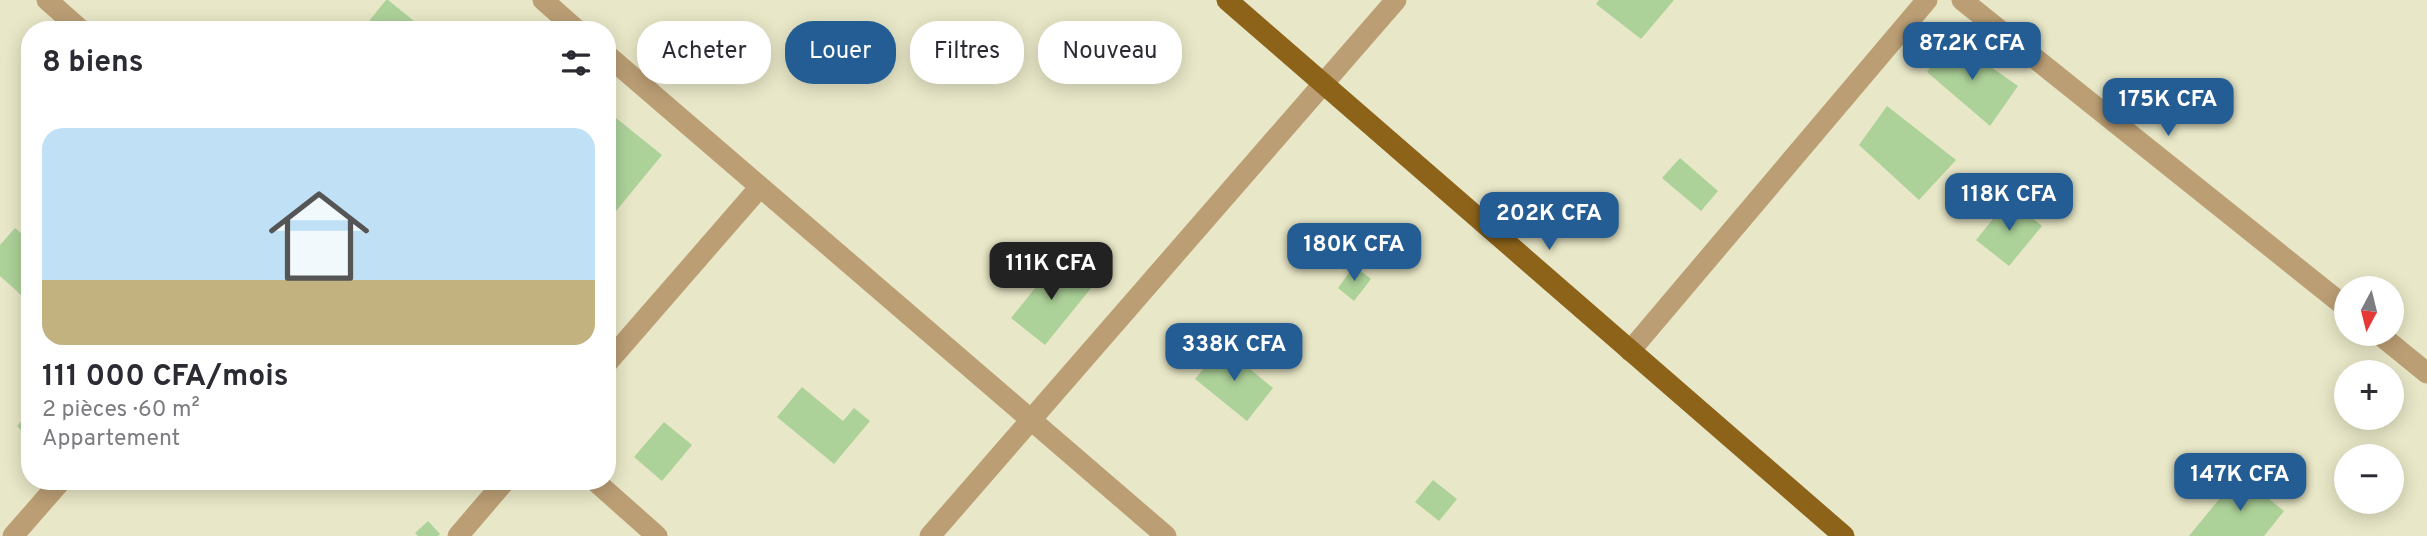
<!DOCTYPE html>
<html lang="fr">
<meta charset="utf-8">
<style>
:root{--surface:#fff;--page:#f7f7f7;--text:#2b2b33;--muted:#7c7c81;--accent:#235d94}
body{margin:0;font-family:Overpass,sans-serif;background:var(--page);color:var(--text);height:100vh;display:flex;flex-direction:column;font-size:26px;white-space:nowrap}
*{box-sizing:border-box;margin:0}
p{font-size:23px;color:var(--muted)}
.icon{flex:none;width:38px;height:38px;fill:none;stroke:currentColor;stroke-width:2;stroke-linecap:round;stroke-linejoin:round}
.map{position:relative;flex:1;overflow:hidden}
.details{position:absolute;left:21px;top:21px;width:595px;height:469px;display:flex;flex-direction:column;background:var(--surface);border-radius:28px;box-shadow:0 4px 18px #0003}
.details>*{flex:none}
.hud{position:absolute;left:637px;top:21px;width:665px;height:63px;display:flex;gap:14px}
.needle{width:46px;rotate:187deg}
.tools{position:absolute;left:2334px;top:276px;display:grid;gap:14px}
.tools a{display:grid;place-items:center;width:70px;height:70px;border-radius:50%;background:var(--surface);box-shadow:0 4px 18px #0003;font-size:35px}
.price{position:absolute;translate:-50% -60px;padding:0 16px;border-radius:14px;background:var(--accent);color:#fff;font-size:23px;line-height:46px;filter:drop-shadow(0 2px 4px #0008)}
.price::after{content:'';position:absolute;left:50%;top:42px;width:21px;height:16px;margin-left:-10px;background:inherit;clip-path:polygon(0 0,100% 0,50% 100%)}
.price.current{background:#222;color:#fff}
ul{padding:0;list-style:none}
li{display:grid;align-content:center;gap:14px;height:371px;padding:0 21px}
li span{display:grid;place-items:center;height:217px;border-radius:21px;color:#555}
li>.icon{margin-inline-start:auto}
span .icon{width:126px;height:126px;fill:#fffc;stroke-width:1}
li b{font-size:30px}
h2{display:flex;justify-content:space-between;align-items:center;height:84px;padding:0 21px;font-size:30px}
.pill{padding:0 24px;border-radius:28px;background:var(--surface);box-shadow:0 4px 18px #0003;font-size:24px;line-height:63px}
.pill.current{background:var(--accent);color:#fff}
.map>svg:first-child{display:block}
.building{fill:#add299}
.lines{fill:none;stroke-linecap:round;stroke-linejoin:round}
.minor{stroke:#bb9e74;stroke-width:21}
.major{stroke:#8d631a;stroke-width:21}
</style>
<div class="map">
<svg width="2427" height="536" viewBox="0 0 2427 536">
<rect width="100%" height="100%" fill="#e8e7c7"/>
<g class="building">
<path d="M386,0H388L425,30H362Z"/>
<path d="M1599,0H1674L1641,39L1596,4Z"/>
<path d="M1951,39L2018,86L1990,126L1927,72Z"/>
<path d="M1887,106L1956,160L1919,200L1859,145Z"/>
<path d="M616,118L662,155L607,222V129Z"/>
<path d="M1680,158L1718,191L1701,211L1662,178Z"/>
<path d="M2009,199L2042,226L2009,266L1976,240Z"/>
<path d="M15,228L30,241V303L0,276V245Z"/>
<path d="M1058,260L1092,287L1045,345L1011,318Z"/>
<path d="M1354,266L1371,279L1354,301L1338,288Z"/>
<path d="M1222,346L1273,388L1247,421L1195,379Z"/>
<path d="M802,387L843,421L854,408L870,421L834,464L777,417Z"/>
<path d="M30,412V439L17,426Z"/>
<path d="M664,422L692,445L662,481L634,457Z"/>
<path d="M2239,475L2284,511L2264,536H2189Z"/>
<path d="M1433,480L1457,499L1439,521L1415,502Z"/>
<path d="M428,521L440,534L438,536H418L415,533Z"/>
</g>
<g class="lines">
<g class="minor">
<path d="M47,0L81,30"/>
<path d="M543,0L577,30"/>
<path d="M1962,0L2347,308"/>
<path d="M607,55L1166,536"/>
<path d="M2379,334L2427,373"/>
<path d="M1630,351L1927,0"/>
<path d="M607,363L760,187"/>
<path d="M595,481L657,536"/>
<path d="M13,536L61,481"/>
<path d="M458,536L505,481"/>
<path d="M930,536L1396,0"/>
</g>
<path class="major" d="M1227,0L1844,536"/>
</g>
</svg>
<div class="tools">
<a><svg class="needle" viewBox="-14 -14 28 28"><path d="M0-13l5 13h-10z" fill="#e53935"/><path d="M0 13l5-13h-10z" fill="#7c7c81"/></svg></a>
<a>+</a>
<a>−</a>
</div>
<b class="price" style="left:1972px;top:82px">87.2K CFA</b>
<b class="price" style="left:2168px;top:138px">175K CFA</b>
<b class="price" style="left:2009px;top:233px">118K CFA</b>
<b class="price" style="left:1549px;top:252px">202K CFA</b>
<b class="price" style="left:1354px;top:283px">180K CFA</b>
<b class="price current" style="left:1051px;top:302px">111K CFA</b>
<b class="price" style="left:1234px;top:383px">338K CFA</b>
<b class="price" style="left:2240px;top:513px">147K CFA</b>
<div class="hud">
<a class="pill">Acheter</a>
<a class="pill current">Louer</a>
<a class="pill">Filtres</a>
<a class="pill">Nouveau</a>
</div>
<section class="details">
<h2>8 biens<svg class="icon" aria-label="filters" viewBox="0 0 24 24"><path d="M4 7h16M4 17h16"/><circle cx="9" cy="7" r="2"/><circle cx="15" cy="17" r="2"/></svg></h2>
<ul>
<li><span style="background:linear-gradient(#bfe0f5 70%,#c2b280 0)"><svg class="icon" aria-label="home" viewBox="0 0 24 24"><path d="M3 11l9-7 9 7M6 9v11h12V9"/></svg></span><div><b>111 000 CFA/mois</b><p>2 pièces · 60 m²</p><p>Appartement</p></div></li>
</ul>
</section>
</div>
